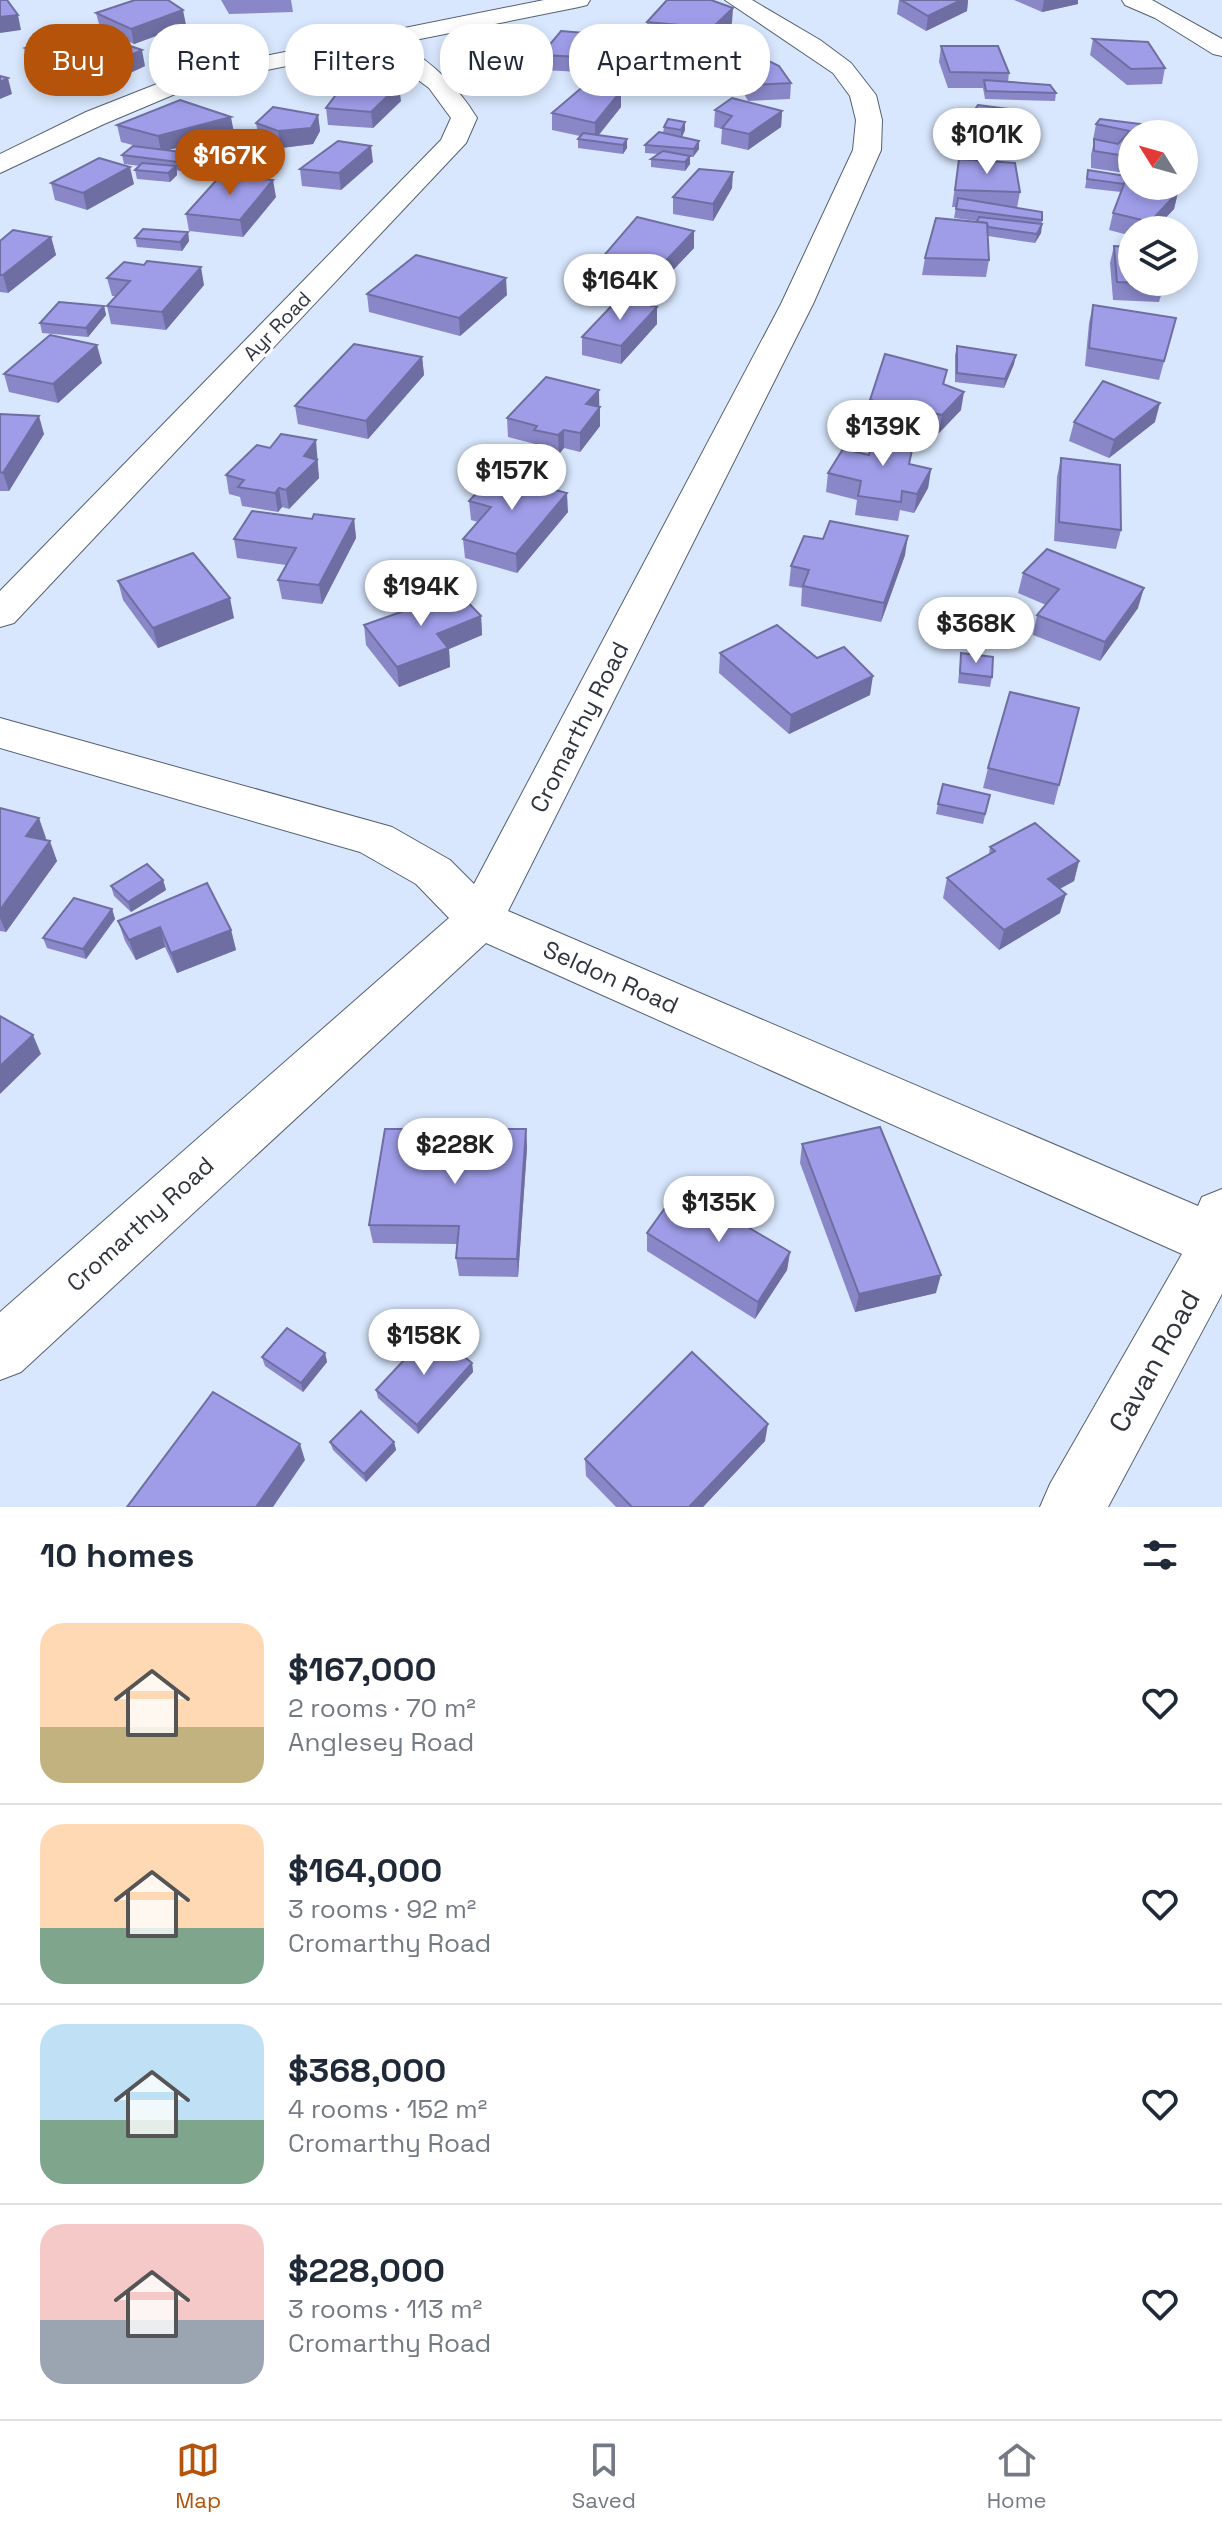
<!DOCTYPE html>
<meta charset="utf-8">
<style>
:root{--surface:#fff;--page:#f6f6f7;--text:#1f2937;--muted:#747a83;--line:#e0e1e3;--accent:#b45309}
body{margin:0;font-family:"Space Grotesk",sans-serif;background:var(--page);color:var(--text);height:100vh;display:flex;flex-direction:column;font-size:30px;white-space:nowrap}
*{box-sizing:border-box;margin:0}
p{font-size:26px;color:var(--muted)}
.icon{flex:none;width:44px;height:44px;fill:none;stroke:currentColor;stroke-width:2;stroke-linecap:round;stroke-linejoin:round}
.map{position:relative;height:1507px;overflow:hidden}
.details{display:flex;flex-direction:column;background:var(--surface);flex:1}
.details>*{flex:none}
.hud{position:absolute;left:24px;top:24px;width:800px;height:72px;display:flex;gap:16px}
.needle{width:52px;rotate:307deg}
.tools{position:absolute;left:1118px;top:120px;display:grid;gap:16px}
.tools a{display:grid;place-items:center;width:80px;height:80px;border-radius:50%;background:var(--surface);box-shadow:0 4px 12px #0003;font-size:40px}
.price{position:absolute;translate:-50% -68px;padding:0 18px;border-radius:28px;background:#fff;color:#222;font-size:26px;line-height:52px;filter:drop-shadow(0 2px 4px #0008)}
.price::after{content:'';position:absolute;left:50%;top:48px;width:24px;height:18px;margin-left:-12px;background:inherit;clip-path:polygon(0 0,100% 0,50% 100%)}
.price.on{background:var(--accent);color:#fff}
ul{padding:0;list-style:none}
li{display:flex;align-items:center;gap:24px;height:200px;padding:0 40px}
li+li{border-top:2px solid var(--line)}
li span{display:grid;place-items:center;flex:none;width:224px;height:160px;border-radius:24px;color:#555}
li>.icon{margin-inline-start:auto}
span .icon{width:96px;height:96px;fill:#fffc;stroke-width:1}
li b{font-size:34px}
h2{display:flex;justify-content:space-between;align-items:center;height:96px;padding:0 40px;font-size:34px}
.tag{padding:0 28px;border-radius:32px;background:var(--surface);box-shadow:0 4px 12px #0003;font-size:28px;line-height:72px}
.tag.on{background:var(--accent);color:#fff}
.tabs{display:flex;justify-content:space-around;align-items:center;height:112px;border-top:2px solid var(--line);background:var(--surface);font-size:22px;color:var(--muted)}
.tabs a{display:grid;justify-items:center;gap:4px}
.tabs .on{color:var(--accent)}
.map>svg:first-child{display:block}
.lines{fill:none;stroke-linecap:round;stroke-linejoin:round}
.minor-casing{stroke:#546173;stroke-width:2}
.minor{fill:#fff;fill-rule:evenodd}
.wall{fill:#8987c8}
.shaded-wall{fill:#6f6ea2}
.building{fill:#9f9de8;stroke:#6f6ea2;stroke-width:2}
.labels{text-anchor:middle;dominant-baseline:central;stroke-width:6;stroke-linejoin:round;paint-order:stroke}
.far-street-label{font-size:20px;fill:#30353e;stroke:#fff}
.street-label{font-size:24px;fill:#30353e;stroke:#fff}
.near-street-label{font-size:28px;fill:#30353e;stroke:#fff}
</style>
<div class="map">
<svg width="1222" height="1507" viewBox="0 0 1222 1507">
<rect width="100%" height="100%" fill="#d8e7fd"/>
<g class="lines">
<defs>
<g id="minor">
<path d="M544,0H590L587,5L579,7L400,43C432,63 457,85 477,118L466,143L14,623L0,627V591L441,140L451,118L429,88L375,48L257,72L180,92L104,124L0,173V154L86,112L162,82L255,58Z"/>
<path d="M725,0H752L820,40L851,63L876,95L882,120L881,150L813,304L508,911L1198,1206L1202,1197L1222,1189V1294L1108,1507H1040L1050,1484L1182,1254L486,943L21,1372L0,1380V1312L449,918L416,884L360,852L0,748V718L392,827L450,860L474,884L781,304L853,150L856,120L850,96L833,73Z"/>
<path d="M1122,0H1152L1222,39V56L1213,54L1155,18L1125,5Z"/>
</g>
</defs>
<use href="#minor" class="minor-casing"/>
<use href="#minor" class="minor"/>
</g>
<g class="wall">
<path d="M221,0H291L293,12L229,14Z"/>
<path d="M899,0H968L967,11L926,31L897,14Z"/>
<path d="M1014,0H1078V4L1042,12Z"/>
<path d="M96,13L186,25L134,44L100,28Z"/>
<path d="M647,22L732,23L712,43L647,37Z"/>
<path d="M608,35V50L600,73L542,70L541,55Z"/>
<path d="M1093,39L1165,68L1162,84L1127,85L1090,55Z"/>
<path d="M941,46L1009,73L1008,82L1056,93L1055,101L985,99L983,88H948L939,62Z"/>
<path d="M25,48L145,66L93,90L29,64Z"/>
<path d="M670,54L704,62L736,64V61L791,83L790,99L748,101L735,77V73L692,85L683,75L684,67L703,62L678,67L670,62Z"/>
<path d="M621,91V107L599,135L627,139V148L623,154L578,148V139L580,136L552,130V113Z"/>
<path d="M401,101L373,128L328,125L326,108Z"/>
<path d="M715,110L782,111L781,127L748,150L721,144L722,129L714,127Z"/>
<path d="M1024,111L1021,127L996,155L956,149L958,133Z"/>
<path d="M318,115L320,131L313,144L281,148L259,139L256,123Z"/>
<path d="M685,122V130L682,137L699,141V149L693,157H690V164L685,171L651,167V159L658,154L645,153V145L663,133L664,127Z"/>
<path d="M1096,124L1181,129L1180,134H1132V174L1091,168V155L1094,141L1093,140Z"/>
<path d="M117,125L234,133L168,150L189,153L190,161L180,171L177,170V175L170,182L137,179L135,170L140,166L124,164L122,155L140,147L121,142Z"/>
<path d="M959,159L1020,192L1017,208L1042,220L1041,233L1035,243L988,236L989,260L986,277L922,275L925,258L977,221L954,218L956,207H952Z"/>
<path d="M373,162L341,190L302,186L300,169Z"/>
<path d="M207,165H252L253,174L243,177L276,197L243,237L189,231L186,214L218,178L208,174Z"/>
<path d="M1088,170L1132,186L1178,192L1174,209L1154,230H1132V236L1109,230L1113,213L1121,192L1085,188Z"/>
<path d="M51,183L134,184L87,210L55,200Z"/>
<path d="M732,188L713,221L673,214V197Z"/>
<path d="M188,232L189,241L182,251L137,247L135,238Z"/>
<path d="M51,237L56,255L8,293L0,292V241Z"/>
<path d="M1114,246L1132,282H1165L1159,302L1113,300L1110,263Z"/>
<path d="M694,248L657,287L601,277V259Z"/>
<path d="M144,265L204,285L166,330L111,324L107,306L116,296H112L107,278Z"/>
<path d="M367,294L507,295L460,336L369,312Z"/>
<path d="M1093,305L1176,318L1159,380L1085,366L1089,323Z"/>
<path d="M104,306L106,315L88,337L42,333L40,323Z"/>
<path d="M657,324L621,364L582,355V337Z"/>
<path d="M957,346L1014,364L1004,388L955,382V355Z"/>
<path d="M422,357L424,375L368,439L298,424L295,406Z"/>
<path d="M102,363L58,403L9,392L4,374Z"/>
<path d="M947,370L944,384L961,410L939,433L867,418L870,400Z"/>
<path d="M599,390L600,426L580,452L564,448L559,454L535,448V444L508,437L507,418Z"/>
<path d="M0,414L44,434L9,491H0Z"/>
<path d="M1074,422H1155L1109,458L1069,441Z"/>
<path d="M318,458L317,461L319,478L289,509L282,507L278,512L242,506L240,497L229,494L226,475Z"/>
<path d="M1061,458L1121,530L1116,549L1054,541L1057,477Z"/>
<path d="M910,464L931,469L928,488L914,513L900,510L898,521L855,515L857,500L826,492L828,473Z"/>
<path d="M469,501L568,512L517,573L465,558L463,539L478,522L471,520Z"/>
<path d="M312,519H354L356,538L322,604L282,599L278,580L286,565L237,558L234,539Z"/>
<path d="M905,555L881,622L801,606L802,588L789,586L791,566Z"/>
<path d="M1023,573L1138,608L1100,661L1033,635L1037,615L1046,605L1018,593Z"/>
<path d="M118,581L234,618L158,648L123,600Z"/>
<path d="M481,616L482,635L449,649L450,667L399,687L366,645L364,625Z"/>
<path d="M720,653L817,658L870,695L789,734L719,673Z"/>
<path d="M961,653L992,677L990,687L958,683Z"/>
<path d="M988,768L1059,785L1054,805L983,788Z"/>
<path d="M990,795L983,824L936,814L938,804Z"/>
<path d="M0,808L46,838L45,840L57,861L6,932L0,931Z"/>
<path d="M990,847L1079,861L1074,881L1060,889V913L999,950L943,898L947,878L989,855Z"/>
<path d="M163,880L166,890L131,912L114,896L111,886Z"/>
<path d="M112,909L115,919L86,959L47,948L43,938Z"/>
<path d="M118,921L231,930L236,950L177,973L165,947L136,960L125,941Z"/>
<path d="M526,1129L527,1148L518,1277L459,1276L456,1258L458,1244L373,1243L369,1225Z"/>
<path d="M802,1144L936,1293L855,1312L800,1163Z"/>
<path d="M647,1233L790,1252L787,1270L755,1319L647,1251Z"/>
<path d="M325,1353L327,1362L303,1392L265,1366L262,1357Z"/>
<path d="M472,1363L473,1372L418,1434L378,1398L376,1390Z"/>
<path d="M765,1441L703,1507H616L586,1476L585,1459Z"/>
<path d="M330,1442H394L396,1450L366,1482L333,1450Z"/>
</g>
<g class="shaded-wall">
<path d="M961,0H968L967,11L926,31L928,16Z"/>
<path d="M1044,0H1078V4L1042,12Z"/>
<path d="M733,8L732,23L712,43V28Z"/>
<path d="M183,10L186,25L134,44L131,29Z"/>
<path d="M18,15L21,30L0,33V17Z"/>
<path d="M608,35V50L600,73V58Z"/>
<path d="M142,50L145,66L93,90L89,74Z"/>
<path d="M704,54V62L678,67L679,59Z"/>
<path d="M735,65V73L692,85V76Z"/>
<path d="M8,78L12,94L0,99V82Z"/>
<path d="M399,85L401,101L373,128L371,112Z"/>
<path d="M621,91V107L595,139V123Z"/>
<path d="M782,111L781,127L748,150L749,134Z"/>
<path d="M1024,111L1021,127L996,155L999,138Z"/>
<path d="M318,115L320,131L313,144L281,148L278,131Z"/>
<path d="M231,117L234,133L161,152L158,136Z"/>
<path d="M685,122V130L681,139V130Z"/>
<path d="M627,139V148L623,154V145Z"/>
<path d="M699,141V149L693,157L694,149Z"/>
<path d="M371,146L373,162L341,190L339,173Z"/>
<path d="M189,153L190,161L180,171L178,162Z"/>
<path d="M690,156V164L685,171V162Z"/>
<path d="M252,165L253,174L228,182L226,174Z"/>
<path d="M176,166L177,175L170,182L168,173Z"/>
<path d="M130,167L134,184L87,210L83,193Z"/>
<path d="M733,172L732,188L713,221V204Z"/>
<path d="M273,180L276,197L243,237L240,220Z"/>
<path d="M1178,192L1174,209L1154,230H1148L1150,222Z"/>
<path d="M1042,224L1041,233L1035,243L1037,234Z"/>
<path d="M694,231V248L657,287V270Z"/>
<path d="M188,232L189,241L182,251L180,242Z"/>
<path d="M51,237L56,255L8,293L3,275Z"/>
<path d="M201,267L204,285L166,330L162,312Z"/>
<path d="M506,278L507,295L460,336L459,318Z"/>
<path d="M104,306L106,315L88,337L86,328Z"/>
<path d="M657,307V324L621,364V346Z"/>
<path d="M97,345L102,363L58,403L53,384Z"/>
<path d="M1016,355L1014,364L1004,388L1005,379Z"/>
<path d="M422,357L424,375L368,439L366,421Z"/>
<path d="M599,390V408L586,404Z"/>
<path d="M964,392L961,410L939,433L942,415Z"/>
<path d="M1160,403L1155,422L1109,458L1114,440Z"/>
<path d="M600,407V426L580,452V433Z"/>
<path d="M39,416L44,434L9,491L3,473Z"/>
<path d="M564,430V448L559,454L558,435Z"/>
<path d="M316,440L319,478L289,509L286,490L304,456Z"/>
<path d="M931,469L928,488L914,513L917,494Z"/>
<path d="M279,488L282,507L278,512L275,493Z"/>
<path d="M567,493L568,512L517,573L516,554Z"/>
<path d="M354,519L356,538L322,604L319,585Z"/>
<path d="M908,536L905,555L881,622L884,603Z"/>
<path d="M1144,588L1138,608L1100,661L1105,642Z"/>
<path d="M230,598L234,618L158,648L153,628Z"/>
<path d="M481,616L482,635L449,649L450,667L399,687L397,667L437,634Z"/>
<path d="M873,676L870,695L789,734L791,715Z"/>
<path d="M39,818L46,838L33,855L26,836Z"/>
<path d="M50,841L57,861L6,932L0,918V910Z"/>
<path d="M1079,861L1074,881L1042,898L1048,879Z"/>
<path d="M163,880L166,890L131,912L128,902Z"/>
<path d="M1066,894L1060,913L999,950L1004,930Z"/>
<path d="M112,909L115,919L86,959L83,949Z"/>
<path d="M160,927L165,947L136,960L129,940Z"/>
<path d="M231,930L236,950L177,973L171,953Z"/>
<path d="M33,1035L41,1054L0,1094V1066Z"/>
<path d="M526,1129L527,1148L518,1277L517,1259Z"/>
<path d="M790,1252L787,1270L755,1319L758,1302Z"/>
<path d="M941,1275L936,1293L855,1312L859,1294Z"/>
<path d="M325,1353L327,1362L303,1392L301,1383Z"/>
<path d="M472,1363L473,1372L418,1434L417,1425Z"/>
<path d="M768,1424L765,1441L703,1507H689Z"/>
<path d="M394,1442L396,1450L366,1482L364,1474Z"/>
<path d="M300,1444L305,1460L273,1507H256Z"/>
</g>
<g class="building">
<path d="M0,0H7L18,15L0,17Z"/>
<path d="M135,0H168L183,10L131,29L96,13Z"/>
<path d="M667,0H711L733,8L712,28L647,22Z"/>
<path d="M901,0H961L928,16Z"/>
<path d="M76,28L142,50L89,74L25,48Z"/>
<path d="M561,31L608,35L600,58L541,55Z"/>
<path d="M1093,39L1148,42L1165,68L1131,69Z"/>
<path d="M941,46H998L1009,73L950,72Z"/>
<path d="M694,47L704,54L679,59L670,54Z"/>
<path d="M757,55L779,66L791,83L749,85L736,61Z"/>
<path d="M728,57L736,65L692,76L684,67Z"/>
<path d="M0,76L8,78L0,82Z"/>
<path d="M984,80L1050,85L1056,93L986,91Z"/>
<path d="M344,84L399,85L371,112L326,108Z"/>
<path d="M586,84L621,91L595,123L552,113Z"/>
<path d="M732,98L782,111L749,134L722,128L732,116L715,110Z"/>
<path d="M180,100L231,117L158,136L117,125Z"/>
<path d="M978,105L1024,111L999,138L958,133Z"/>
<path d="M273,107L318,115L311,128L278,131L256,123Z"/>
<path d="M668,119L685,122L681,130L664,127Z"/>
<path d="M1100,119L1181,129L1179,134H1132V157L1094,151V139L1118,144L1130,131L1096,124Z"/>
<path d="M659,132L699,141L694,149L645,145Z"/>
<path d="M583,133L627,139L623,145L578,139Z"/>
<path d="M338,141L371,146L339,173L300,169Z"/>
<path d="M133,146L189,153L178,162L122,155Z"/>
<path d="M663,151L690,156L685,162L651,159Z"/>
<path d="M232,154L252,165L226,174L207,165Z"/>
<path d="M99,158L130,167L83,193L51,183Z"/>
<path d="M959,159L1015,163L1020,192L955,190Z"/>
<path d="M142,163L176,166L168,173L135,170Z"/>
<path d="M699,169L733,172L713,204L673,197Z"/>
<path d="M1088,170L1132,177V181L1126,179L1124,184L1087,179Z"/>
<path d="M221,175L273,180L240,220L186,214Z"/>
<path d="M1126,179L1132,181V186H1154L1178,192L1150,222L1113,213Z"/>
<path d="M958,198L1042,212V220L956,209Z"/>
<path d="M637,217L694,231L657,270L601,259Z"/>
<path d="M979,217L1042,224L1037,234L988,227L987,223L977,222Z"/>
<path d="M936,218L987,223L989,260L925,258Z"/>
<path d="M143,229L188,232L180,242L135,238Z"/>
<path d="M13,230L51,237L3,275H0V241Z"/>
<path d="M1114,246L1132,247V282H1164L1163,284L1117,282Z"/>
<path d="M416,255L506,278L459,318L367,294Z"/>
<path d="M147,261L201,267L162,312L107,306L130,281L107,278L124,262L144,265Z"/>
<path d="M619,298L657,307L621,346L582,337Z"/>
<path d="M59,302L104,306L86,328L40,323Z"/>
<path d="M1093,305L1176,318L1164,361L1089,348Z"/>
<path d="M50,335L97,345L53,384L4,374Z"/>
<path d="M354,344L422,357L366,421L295,406Z"/>
<path d="M957,346L1016,355L1005,379L957,373Z"/>
<path d="M885,354L947,370L943,384L964,392L942,415L870,400Z"/>
<path d="M546,377L599,390L586,404L600,407L580,433L564,430L558,435L534,430L537,426L507,418Z"/>
<path d="M1103,381L1160,403L1114,440L1074,422Z"/>
<path d="M0,414L39,416L3,473L0,472Z"/>
<path d="M875,430L915,436L909,464L931,469L917,494L902,491L901,502L858,496L861,481L828,473L843,449L869,455Z"/>
<path d="M281,434L316,440L304,456L317,460L286,490L279,488L275,493L238,487L244,480L226,475L257,445L270,448Z"/>
<path d="M1061,458L1120,465L1121,530L1059,522Z"/>
<path d="M494,474L567,493L516,554L463,539L491,507L469,501Z"/>
<path d="M252,511L312,519L314,514L354,519L319,585L278,580L296,548L234,539Z"/>
<path d="M830,521L908,536L884,603L803,586L809,570L791,566L804,536L823,539Z"/>
<path d="M1047,549L1144,588L1105,642L1037,615L1059,589L1023,573Z"/>
<path d="M193,553L230,598L153,628L118,581Z"/>
<path d="M458,592L481,616L437,634L448,648L397,667L364,625Z"/>
<path d="M777,625L817,658L844,647L873,676L791,715L720,653Z"/>
<path d="M961,653L993,657L992,677L960,673Z"/>
<path d="M1010,692L1079,708L1059,785L988,768Z"/>
<path d="M943,784L990,795L985,814L938,804Z"/>
<path d="M0,808L39,818L26,836L50,841L0,910Z"/>
<path d="M1035,823L1079,861L1048,879L1066,894L1004,930L947,878L995,851L990,847Z"/>
<path d="M147,864L163,880L128,902L111,886Z"/>
<path d="M207,883L231,930L171,953L160,927L129,940L118,921Z"/>
<path d="M74,898L112,909L83,949L43,938Z"/>
<path d="M0,1016L33,1035L0,1066Z"/>
<path d="M880,1127L941,1275L859,1294L802,1144Z"/>
<path d="M385,1129H526L517,1259L456,1258L459,1226L369,1225Z"/>
<path d="M680,1187L790,1252L758,1302L647,1233Z"/>
<path d="M287,1328L325,1353L301,1383L262,1357Z"/>
<path d="M432,1330L472,1363L417,1425L376,1390Z"/>
<path d="M692,1352L768,1424L689,1507H632L585,1459Z"/>
<path d="M213,1392L300,1444L256,1507H127Z"/>
<path d="M361,1411L394,1442L364,1474L330,1442Z"/>
</g>
<g class="labels">
<g class="far-street-label">
<text transform="translate(277 326) rotate(-46)">Ayr Road</text>
</g>
<g class="street-label">
<text transform="translate(579 727) rotate(-63)">Cromarthy Road</text>
<text transform="translate(611 977) rotate(24)">Seldon Road</text>
<text transform="translate(140 1224) rotate(-42)">Cromarthy Road</text>
</g>
<g class="near-street-label">
<text transform="translate(1154 1361) rotate(-61)">Cavan Road</text>
</g>
</g>
</svg>
<div class="tools">
<a><svg class="needle" viewBox="-14 -14 28 28"><path d="M0-13l5 13h-10z" fill="#e53935"/><path d="M0 13l5-13h-10z" fill="#747a83"/></svg></a>
<a><svg class="icon" aria-label="layers" viewBox="0 0 24 24"><path d="M12 4l9 5-9 5-9-5zM3 14l9 5 9-5"/></svg></a>
</div>
<b class="price" style="left:987px;top:176px">$101K</b>
<b class="price on" style="left:230px;top:197px">$167K</b>
<b class="price" style="left:620px;top:322px">$164K</b>
<b class="price" style="left:883px;top:468px">$139K</b>
<b class="price" style="left:512px;top:512px">$157K</b>
<b class="price" style="left:421px;top:628px">$194K</b>
<b class="price" style="left:976px;top:665px">$368K</b>
<b class="price" style="left:455px;top:1186px">$228K</b>
<b class="price" style="left:719px;top:1244px">$135K</b>
<b class="price" style="left:424px;top:1377px">$158K</b>
<div class="hud">
<a class="tag on">Buy</a>
<a class="tag">Rent</a>
<a class="tag">Filters</a>
<a class="tag">New</a>
<a class="tag">Apartment</a>
</div>
</div>
<section class="details">
<h2>10 homes<svg class="icon" aria-label="filters" viewBox="0 0 24 24"><path d="M4 7h16M4 17h16"/><circle cx="9" cy="7" r="2"/><circle cx="15" cy="17" r="2"/></svg></h2>
<ul>
<li><span style="background:linear-gradient(#ffd9b3 65%,#c2b280 0)"><svg class="icon" aria-label="home" viewBox="0 0 24 24"><path d="M3 11l9-7 9 7M6 9v11h12V9"/></svg></span><div><b>$167,000</b><p>2 rooms · 70 m²</p><p>Anglesey Road</p></div><svg class="icon" aria-label="heart" viewBox="0 0 24 24"><path d="M12 20l-8-8c-3-5 5-10 8-4 3-6 11-1 8 4z"/></svg></li>
<li><span style="background:linear-gradient(#ffd9b3 65%,#7fa58c 0)"><svg class="icon" aria-label="home" viewBox="0 0 24 24"><path d="M3 11l9-7 9 7M6 9v11h12V9"/></svg></span><div><b>$164,000</b><p>3 rooms · 92 m²</p><p>Cromarthy Road</p></div><svg class="icon" aria-label="heart" viewBox="0 0 24 24"><path d="M12 20l-8-8c-3-5 5-10 8-4 3-6 11-1 8 4z"/></svg></li>
<li><span style="background:linear-gradient(#bfe0f5 60%,#7fa58c 0)"><svg class="icon" aria-label="home" viewBox="0 0 24 24"><path d="M3 11l9-7 9 7M6 9v11h12V9"/></svg></span><div><b>$368,000</b><p>4 rooms · 152 m²</p><p>Cromarthy Road</p></div><svg class="icon" aria-label="heart" viewBox="0 0 24 24"><path d="M12 20l-8-8c-3-5 5-10 8-4 3-6 11-1 8 4z"/></svg></li>
<li><span style="background:linear-gradient(#f6c9c9 60%,#9aa5b1 0)"><svg class="icon" aria-label="home" viewBox="0 0 24 24"><path d="M3 11l9-7 9 7M6 9v11h12V9"/></svg></span><div><b>$228,000</b><p>3 rooms · 113 m²</p><p>Cromarthy Road</p></div><svg class="icon" aria-label="heart" viewBox="0 0 24 24"><path d="M12 20l-8-8c-3-5 5-10 8-4 3-6 11-1 8 4z"/></svg></li>
</ul>
</section>
<nav class="tabs">
<a class="on"><svg class="icon" aria-label="map" viewBox="0 0 24 24"><path d="M3 6l6-2 6 2 6-2v14l-6 2-6-2-6 2zM9 4v14M15 6v14"/></svg>Map</a>
<a><svg class="icon" aria-label="saved" viewBox="0 0 24 24"><path d="M7 4h10v16l-5-4-5 4z"/></svg>Saved</a>
<a><svg class="icon" aria-label="home" viewBox="0 0 24 24"><path d="M3 11l9-7 9 7M6 9v11h12V9"/></svg>Home</a>
</nav>
